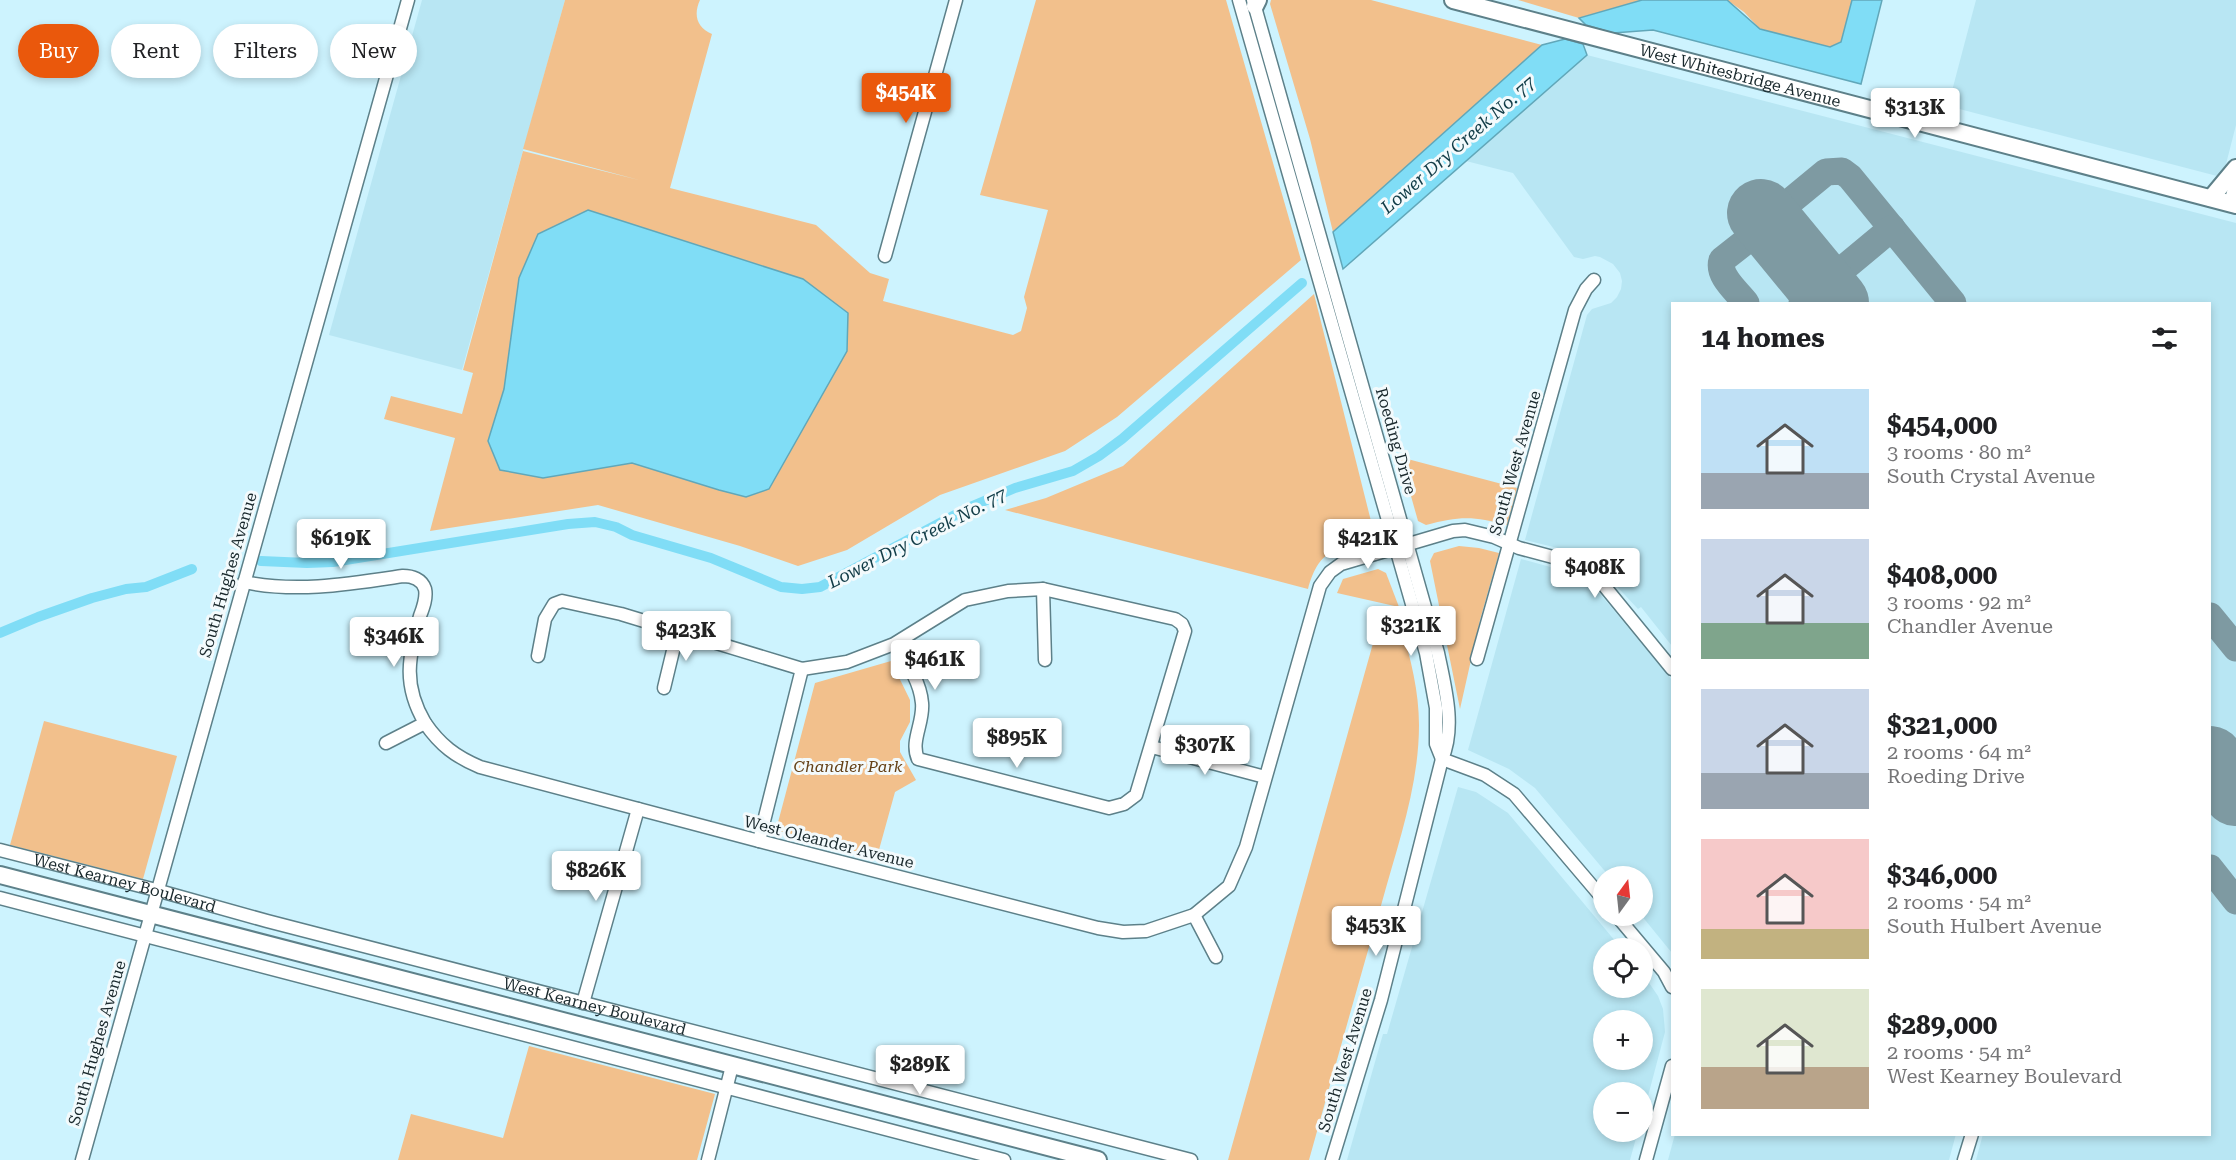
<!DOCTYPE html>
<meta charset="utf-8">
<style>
:root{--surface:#fff;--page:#f2f2f2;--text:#202124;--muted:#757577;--accent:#ea580c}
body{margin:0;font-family:"Roboto Serif",serif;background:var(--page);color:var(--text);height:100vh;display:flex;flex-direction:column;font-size:22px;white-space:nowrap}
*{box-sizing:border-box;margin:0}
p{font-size:20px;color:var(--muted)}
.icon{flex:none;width:33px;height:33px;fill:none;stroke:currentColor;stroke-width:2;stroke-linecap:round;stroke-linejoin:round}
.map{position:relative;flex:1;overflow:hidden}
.side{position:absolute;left:1671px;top:302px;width:540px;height:834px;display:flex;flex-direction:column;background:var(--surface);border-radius:0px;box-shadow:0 3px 9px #0003}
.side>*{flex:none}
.hud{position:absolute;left:18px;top:24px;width:570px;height:54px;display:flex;gap:12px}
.needle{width:39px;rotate:15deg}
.fabs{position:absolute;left:1593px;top:866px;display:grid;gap:12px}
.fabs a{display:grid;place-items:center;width:60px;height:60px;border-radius:50%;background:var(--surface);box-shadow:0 3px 9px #0003;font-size:30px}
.price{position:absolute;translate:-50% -51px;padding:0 14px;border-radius:6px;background:#fff;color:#222;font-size:20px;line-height:39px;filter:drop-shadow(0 2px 3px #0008)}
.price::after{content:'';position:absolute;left:50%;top:36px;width:18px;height:14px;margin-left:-9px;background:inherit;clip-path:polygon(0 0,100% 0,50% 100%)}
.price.selected{background:var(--accent);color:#fff}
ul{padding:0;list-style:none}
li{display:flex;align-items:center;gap:18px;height:150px;padding:0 30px}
li span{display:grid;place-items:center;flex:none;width:168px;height:120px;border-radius:0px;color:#555}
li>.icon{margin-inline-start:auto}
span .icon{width:72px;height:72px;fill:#fffc;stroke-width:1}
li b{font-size:26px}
h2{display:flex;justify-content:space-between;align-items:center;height:72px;padding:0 30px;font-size:26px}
.pill{padding:0 21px;border-radius:27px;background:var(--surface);box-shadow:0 3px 9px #0003;font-size:21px;line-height:54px}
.pill.selected{background:var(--accent);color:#fff}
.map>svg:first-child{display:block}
.built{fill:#b8e6f3;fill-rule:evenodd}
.green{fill:#f2c08c}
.water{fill:#80ddf6;stroke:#61a7b9;stroke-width:1.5}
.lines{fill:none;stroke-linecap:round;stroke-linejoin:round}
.canal{stroke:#80ddf6;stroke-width:10}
.taxiway{stroke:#7e9aa2;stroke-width:27}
.runway{stroke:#7e9aa2;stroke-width:68}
.minor-casing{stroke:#5d8089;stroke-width:15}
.major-casing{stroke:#5d8089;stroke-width:20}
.minor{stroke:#fff;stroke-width:12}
.major{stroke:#fff;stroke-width:16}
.labels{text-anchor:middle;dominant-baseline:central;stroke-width:6;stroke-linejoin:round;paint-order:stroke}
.street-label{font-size:16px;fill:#19282c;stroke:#f3fafc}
.park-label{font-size:16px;font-style:italic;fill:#644016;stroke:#f3fafc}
.water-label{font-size:18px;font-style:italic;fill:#113c47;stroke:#f3fafc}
</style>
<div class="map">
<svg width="2236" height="1160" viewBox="0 0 2236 1160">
<rect width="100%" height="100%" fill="#cdf3fe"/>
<g class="built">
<path d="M422,0H565L462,370L329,335Z"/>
<path d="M1976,0H2236V125L2224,172L2217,176L1948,106Z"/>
<path d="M1587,55L2236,223V1160H1976L1983,1134H2210V303H1672V646L1641,607L1638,609L1593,561L1570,551L1525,540L1587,315L1592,309L1611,303L1617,297L1621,289L1622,281L1620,273L1613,264L1600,257L1595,256L1583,259L1574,257L1513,173L1466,161Z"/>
<path d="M1521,559L1576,574L1591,583L1672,680V953L1641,915L1642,876H1609L1535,788L1509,769L1468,750Z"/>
<path d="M1458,787L1476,792L1508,813L1621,948H1604V987H1642L1643,974L1658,996L1663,1009L1665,1032L1643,1115L1642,1092H1604V1131H1638L1630,1160H1347L1383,1034H1387ZM1604,1020H1642V1059H1604Z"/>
<path d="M1675,1134H1956L1949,1160H1668Z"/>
</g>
<g class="green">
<path d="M565,0H700C693,15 697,28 712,34L670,188L816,225L870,273L889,279L883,301L1013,335L1021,331L1027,308L1024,297L1048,210L980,195L1036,0H1226L1301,260L1117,417L1065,451L940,495L847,550L798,566L740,546L598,505L430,531L455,438L384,419L391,396L462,414L473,373L463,370L523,151L639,180L523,149Z"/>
<path d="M1271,0H1371L1542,45L1333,232L1310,139L1270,4Z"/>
<path d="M1518,0H1642L1579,18Z"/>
<path d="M1727,0H1852L1841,42L1830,47L1760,29L1744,12Z"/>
<path d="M1314,294L1374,533L1370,541C1332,552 1320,548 1308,589L1005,510L1046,498L1123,466Z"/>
<path d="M1400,457L1517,488L1507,525C1474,516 1459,516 1426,525L1418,521Z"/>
<path d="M1459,546L1479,548L1499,553L1480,620L1460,709L1430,561L1434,553Z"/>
<path d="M1378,569L1386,573L1399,607L1337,593L1343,579Z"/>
<path d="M1379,622L1401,627C1411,659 1419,692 1419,725C1419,786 1398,844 1382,902C1357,988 1333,1074 1309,1160H1228Z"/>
<path d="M891,661L910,700V722L900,741V752L916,780L895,792L877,857L776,830L815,683Z"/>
<path d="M44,721L177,756L143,879L10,845Z"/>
<path d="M529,1046L715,1094L697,1160H398L411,1114L503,1138Z"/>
</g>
<g class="water">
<path d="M1642,0H1727L1760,29L1830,47L1841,42L1852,0H1882L1861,84L1653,30L1613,33L1586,25L1579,18Z"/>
<path d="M1565,39L1583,44L1587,55L1343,269L1333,232L1542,45Z"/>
<path d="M588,210L803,279L848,313L847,351L769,489L746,497L719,490L632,463L543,478L500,470L488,441L504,389L519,278L538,234Z"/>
</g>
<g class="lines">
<g class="canal">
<path d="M261,561L307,563L333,562L568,524L595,522L616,527L632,535L711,558L781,587L802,589L820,587L970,507L1015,488L1073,471L1099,456L1122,439L1302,283"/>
<path d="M0,633L38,617L92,598L126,589L146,587L192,569"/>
</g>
<g class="taxiway">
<path d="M1788,245C1780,233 1772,223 1781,209L1826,172L1842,171L1850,177L1953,303"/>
<path d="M1746,303C1737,291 1717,276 1722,260L1755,234L1769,233L1788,245"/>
<path d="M1802,303L1892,228"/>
<path d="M2210,616L2236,648"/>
<path d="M2210,868L2236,901"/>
</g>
<g class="runway">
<path d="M1761,213L1835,303"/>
<path d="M2210,760L2236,792"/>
</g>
<defs>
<g id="minor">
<path d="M1239,0L1426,653L1436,708V744L1442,759"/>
<path d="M1253,0L1438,653C1445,687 1456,727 1442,759L1381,1000L1332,1160"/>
<path d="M2230,203L2236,182"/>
<path d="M885,256L956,0"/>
<path d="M244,582C297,593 349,584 403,576C412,576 422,579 425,589C427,598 423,608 420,616C409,657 402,684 425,723L386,743"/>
<path d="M1043,589L1045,660"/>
<path d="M538,656L545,619L554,604L562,601L621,614L802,669L847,662L894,644L965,600L1008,591L1043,589L1175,619L1182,624L1185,631L1136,795L1124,804L1109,808L918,759C910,741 924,723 922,703C920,680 906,662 894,644"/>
<path d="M1477,659L1575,310L1586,289L1594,280"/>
<path d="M664,688L678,630"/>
<path d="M425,723C440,745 456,757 480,767L759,841L1098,928L1123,932L1146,931L1194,915L1229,886L1246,847L1320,586L1330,572L1341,564L1453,531L1465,530L1494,537L1519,548L1564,560L1584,569L1601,582L1672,669"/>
<path d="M1152,747L1265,777"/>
<path d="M1442,759L1485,775L1514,794L1604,900"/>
<path d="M759,841L802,669"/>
<path id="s1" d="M0,850L156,890L267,921L1191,1160"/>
<path d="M0,898L1004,1160"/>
<path d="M1194,915L1216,957"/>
<path d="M1616,915L1664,972L1672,987"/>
<path d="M583,1003L638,809"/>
<path d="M82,1160L408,0"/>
<path d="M708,1160L732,1066"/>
<path d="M1646,1160L1672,1066"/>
<path d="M1964,1160L1972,1134"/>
</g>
<g id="major">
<path id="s2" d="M1453,0L2236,205"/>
<path d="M1255,6L1258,0"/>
<path d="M2211,198L2236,168"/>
<path d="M0,875L1098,1160"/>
</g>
</defs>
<use href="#minor" class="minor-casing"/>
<use href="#major" class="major-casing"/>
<use href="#minor" class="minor"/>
<use href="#major" class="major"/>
</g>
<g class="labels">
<g class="street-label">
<text stroke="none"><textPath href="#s2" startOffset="297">West Whitesbridge Avenue</textPath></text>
<text transform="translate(1396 441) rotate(74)">Roeding Drive</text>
<text transform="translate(1515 463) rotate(-74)">South West Avenue</text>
<text transform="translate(228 575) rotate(-74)">South Hughes Avenue</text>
<text transform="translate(829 842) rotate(14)">West Oleander Avenue</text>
<text stroke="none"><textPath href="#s1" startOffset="129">West Kearney Boulevard</textPath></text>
<text stroke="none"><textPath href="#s1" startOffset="615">West Kearney Boulevard</textPath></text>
<text transform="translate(97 1043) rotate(-74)">South Hughes Avenue</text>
<text transform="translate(1345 1060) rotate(-73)">South West Avenue</text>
</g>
<g class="park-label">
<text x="848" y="766">Chandler Park</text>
</g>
<g class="water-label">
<text transform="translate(1458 145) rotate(-41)">Lower Dry Creek No. 77</text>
<text transform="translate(917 538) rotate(-27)">Lower Dry Creek No. 77</text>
</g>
</g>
</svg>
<div class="fabs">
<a><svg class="needle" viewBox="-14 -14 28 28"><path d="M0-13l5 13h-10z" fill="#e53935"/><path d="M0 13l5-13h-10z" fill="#757577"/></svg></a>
<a><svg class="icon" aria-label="locate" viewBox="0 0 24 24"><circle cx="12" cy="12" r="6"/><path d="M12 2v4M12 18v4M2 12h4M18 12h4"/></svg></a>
<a>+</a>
<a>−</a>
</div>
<b class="price selected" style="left:906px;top:124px">$454K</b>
<b class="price" style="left:1915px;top:139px">$313K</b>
<b class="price" style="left:341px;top:570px">$619K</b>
<b class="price" style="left:1368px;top:570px">$421K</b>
<b class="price" style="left:1595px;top:599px">$408K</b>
<b class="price" style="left:1411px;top:657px">$321K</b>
<b class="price" style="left:686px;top:662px">$423K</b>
<b class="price" style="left:394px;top:668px">$346K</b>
<b class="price" style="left:935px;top:691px">$461K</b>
<b class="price" style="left:1017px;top:769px">$895K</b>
<b class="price" style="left:1205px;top:776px">$307K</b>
<b class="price" style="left:596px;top:902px">$826K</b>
<b class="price" style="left:1376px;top:957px">$453K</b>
<b class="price" style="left:920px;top:1096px">$289K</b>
<div class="hud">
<a class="pill selected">Buy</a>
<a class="pill">Rent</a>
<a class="pill">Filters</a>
<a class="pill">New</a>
</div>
<section class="side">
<h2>14 homes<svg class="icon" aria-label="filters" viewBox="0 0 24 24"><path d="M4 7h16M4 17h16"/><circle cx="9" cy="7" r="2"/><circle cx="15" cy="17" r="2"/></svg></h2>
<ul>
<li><span style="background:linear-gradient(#bfe0f5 70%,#9aa5b1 0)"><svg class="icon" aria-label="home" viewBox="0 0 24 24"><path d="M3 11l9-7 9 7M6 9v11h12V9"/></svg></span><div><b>$454,000</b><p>3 rooms · 80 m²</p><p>South Crystal Avenue</p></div></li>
<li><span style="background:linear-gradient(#c9d6e8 70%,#7fa58c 0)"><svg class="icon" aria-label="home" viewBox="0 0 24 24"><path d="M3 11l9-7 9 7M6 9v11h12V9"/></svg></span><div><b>$408,000</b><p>3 rooms · 92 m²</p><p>Chandler Avenue</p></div></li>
<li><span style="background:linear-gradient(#c9d6e8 70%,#9aa5b1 0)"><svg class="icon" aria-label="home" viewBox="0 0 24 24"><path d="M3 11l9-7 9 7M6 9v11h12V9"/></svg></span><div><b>$321,000</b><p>2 rooms · 64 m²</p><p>Roeding Drive</p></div></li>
<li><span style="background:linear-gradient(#f6c9c9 75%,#c2b280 0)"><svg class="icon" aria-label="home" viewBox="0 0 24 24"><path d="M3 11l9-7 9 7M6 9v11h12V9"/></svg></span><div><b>$346,000</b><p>2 rooms · 54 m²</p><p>South Hulbert Avenue</p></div></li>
<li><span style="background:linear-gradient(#dfe7d0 65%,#b9a48a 0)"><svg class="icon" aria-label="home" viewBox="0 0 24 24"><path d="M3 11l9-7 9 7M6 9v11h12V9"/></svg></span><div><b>$289,000</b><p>2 rooms · 54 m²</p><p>West Kearney Boulevard</p></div></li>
</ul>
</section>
</div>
